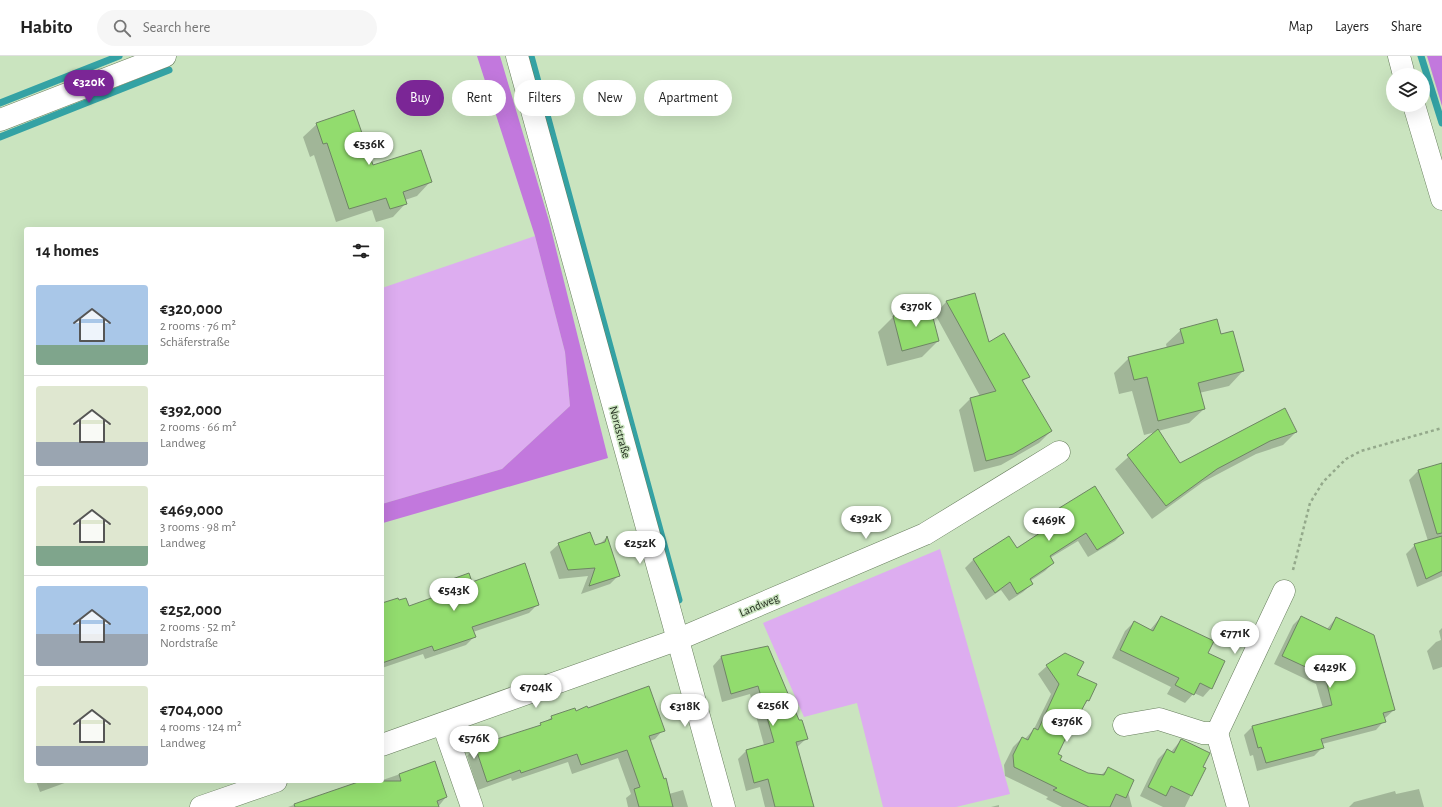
<!DOCTYPE html>
<meta charset="utf-8">
<style>
:root{--surface:#fff;--page:#f6f6f6;--text:#222;--muted:#767676;--line:#e0e0e0;--accent:#7b2696}
body{margin:0;font-family:"Alegreya Sans",sans-serif;background:var(--page);color:var(--text);height:100vh;display:flex;flex-direction:column;font-size:15px;white-space:nowrap}
*{box-sizing:border-box;margin:0}
p{font-size:13px;color:var(--muted)}
.icon{flex:none;width:22px;height:22px;fill:none;stroke:currentColor;stroke-width:2;stroke-linecap:round;stroke-linejoin:round}
.map{position:relative;flex:1;overflow:hidden}
.panel{position:absolute;left:24px;top:171px;width:360px;height:556px;display:flex;flex-direction:column;background:var(--surface);border-radius:4px;box-shadow:0 4px 16px #0002}
.panel>*{flex:none}
.top-card{position:absolute;left:396px;top:24px;width:380px;height:36px;display:flex;gap:8px}
.buttons{position:absolute;left:1386px;top:12px;display:grid;gap:8px}
.buttons a{display:grid;place-items:center;width:44px;height:44px;border-radius:50%;background:var(--surface);box-shadow:0 4px 16px #0002;font-size:20px}
.price{position:absolute;translate:-50% -34px;padding:0 9px;border-radius:14px;background:#fff;color:#222;font-size:13px;line-height:26px;filter:drop-shadow(0 1px 2px #0008)}
.price::after{content:'';position:absolute;left:50%;top:24px;width:12px;height:9px;margin-left:-6px;background:inherit;clip-path:polygon(0 0,100% 0,50% 100%)}
.price.active{background:var(--accent);color:#fff}
ul{padding:0;list-style:none}
li{display:flex;align-items:center;gap:12px;height:100px;padding:0 12px}
li+li{border-top:1px solid var(--line)}
li span{display:grid;place-items:center;flex:none;width:112px;height:80px;border-radius:4px;color:#555}
li>.icon{margin-inline-start:auto}
span .icon{width:48px;height:48px;fill:#fffc;stroke-width:1}
li b{font-size:17px}
h2{display:flex;justify-content:space-between;align-items:center;height:48px;padding:0 12px;font-size:17px}
.chip{padding:0 14px;border-radius:18px;background:var(--surface);box-shadow:0 4px 16px #0002;font-size:14px;line-height:36px}
.chip.active{background:var(--accent);color:#fff}
header{display:flex;align-items:center;gap:24px;box-sizing:border-box;height:56px;padding:0 20px;background:var(--surface);border-bottom:1px solid var(--line)}
header strong{font-size:19px}
nav{display:flex;gap:22px;margin-inline-start:auto;font-size:14px}
.search{width:280px;height:36px;background:var(--page);display:flex;align-items:center;gap:10px;box-sizing:border-box;padding:0 14px;border-radius:22px;color:var(--muted);font-size:15px}
.map>svg:first-child{display:block}
.green{fill:#ddadf0}
.forest{fill:#c278dd}
.shadow{fill:#0003}
.lines{fill:none;stroke-linecap:round;stroke-linejoin:round}
.stream{stroke:#34a2a4;stroke-width:7}
.building{fill:#92dc6e;stroke:#6e8564}
.minor-casing{stroke:#677d5d;stroke-width:23}
.path{stroke:#94a98b;stroke-width:2.5;stroke-dasharray:3 3;stroke-linecap:butt}
.minor{stroke:#fff;stroke-width:22}
.labels{text-anchor:middle;dominant-baseline:central;stroke-width:3;stroke-linejoin:round;paint-order:stroke}
.street-label{font-size:12px;fill:#222c1e;stroke:#cae4bf}
</style>
<header>
<strong>Habito</strong>
<div class="search"><svg class="icon" aria-label="search" viewBox="0 0 24 24"><circle cx="10" cy="10" r="6"/><path d="M15 15l6 6"/></svg>Search here</div>
<nav><a>Map</a><a>Layers</a><a>Share</a></nav>
</header>
<div class="map">
<svg width="1442" height="751" viewBox="0 0 1442 751">
<rect width="100%" height="100%" fill="#cae4bf"/>
<g class="green">
<path d="M535,180L565,296L570,350L502,413L382,448V232Z"/>
<path d="M940,493L1010,738L956,751H883L857,647L804,661L763,567Z"/>
</g>
<g class="forest">
<path d="M477,0H500L549,165L608,402L383,467L382,448L502,413L570,350L565,296L535,180Z"/>
<path d="M1427,0H1442V50Z"/>
</g>
<g class="shadow">
<path d="M317,68L372,110L430,126L417,140L405,144L406,147L393,161L376,166L372,154L336,166L314,99L310,101L303,81Z"/>
<path d="M974,238L988,287L1028,320L1022,326L1051,375L1039,387L1001,409L974,416L959,354L970,343L980,340L935,258L946,246Z"/>
<path d="M893,261L938,285L922,301L887,310L878,276Z"/>
<path d="M1181,274L1220,279L1243,315L1229,330L1199,337L1204,353L1189,367L1158,375L1179,408L1296,376L1283,389L1256,398L1203,426L1152,463L1115,413L1156,376L1144,379L1132,335L1119,338L1114,317L1129,302L1167,293L1166,288Z"/>
<path d="M1442,408V520L1417,531L1406,498L1415,489L1428,485L1409,424L1418,415Z"/>
<path d="M1044,463L1123,477L1115,485L1088,501L1078,485L1050,502L1053,507L1045,515L1030,525L1032,528L1023,536L1009,545L1001,534L986,544L965,512L973,504L1017,493L1040,478L1036,471Z"/>
<path d="M606,482L619,519L610,528L581,538L588,520L559,523L550,496L559,488L594,490L600,488Z"/>
<path d="M445,527H472L538,548L529,557L473,576L474,581L466,589L425,603L423,598L382,612V548L398,545L408,551L438,541L436,535Z"/>
<path d="M1161,561L1207,597L1211,632L1203,641L1194,637L1185,647L1167,638L1171,631L1112,602L1125,575L1134,566L1150,574Z"/>
<path d="M1301,561L1327,573L1336,562L1394,654L1384,663V665L1376,674L1322,688L1323,691L1314,700L1257,715L1253,699L1250,700L1244,679L1252,671L1323,652L1316,628L1274,608L1293,569Z"/>
<path d="M1442,572V611L1433,614L1427,595L1436,586L1441,584L1439,575Z"/>
<path d="M767,591L806,683L796,692L813,751H765L760,731L746,735L738,703L746,695L764,689L750,638L722,646L713,610L721,601Z"/>
<path d="M1047,610L1076,619L1088,644L1075,662L1057,698L1059,704L1088,718L1101,719L1108,713L1124,720L1132,751H1062L1046,743L1048,741L1005,720L1004,709L1013,691L1022,682L1025,683L1034,673L1051,638L1038,618Z"/>
<path d="M575,656L663,674L655,683L650,685L669,738L683,734L688,751H628L626,742L631,738L618,702L572,718L568,706L512,725L511,722L478,734L467,700L476,691L538,671L552,661Z"/>
<path d="M1181,684L1204,712L1185,751H1163L1140,740L1158,703L1167,694L1171,696Z"/>
<path d="M435,706L446,741L438,751H288L364,725L377,726Z"/>
<path d="M36,725H70L40,736Z"/>
<path d="M1419,733L1424,751H1349L1354,746L1395,735L1396,738Z"/>
<path d="M999,749V751H991Z"/>
</g>
<g class="lines">
<g class="stream">
<path d="M531,0L679,544"/>
<path d="M1421,0L1442,67"/>
<path d="M0,47L119,0"/>
<path d="M0,81L169,14"/>
</g>
</g>
<g class="building">
<path d="M354,54L373,109L421,94L432,126L403,136L407,148L390,153L386,142L349,153L327,87L323,88L316,67Z"/>
<path d="M975,237L989,286L1004,277L1030,321L1022,324L1052,375L1013,398L986,405L970,342L996,335L946,245Z"/>
<path d="M930,250L939,285L902,295L893,260Z"/>
<path d="M1217,263L1221,278L1233,275L1244,315L1198,327L1205,353L1158,365L1147,321L1134,324L1128,301L1184,287L1180,273Z"/>
<path d="M1285,352L1297,376L1270,385L1217,413L1166,450L1127,399L1158,373L1180,407Z"/>
<path d="M1442,407V477L1437,478L1418,414Z"/>
<path d="M1095,430L1124,477L1097,494L1086,477L1050,500L1054,507L1030,523L1033,528L1017,538L1010,526L995,537L973,503L1009,480L1017,492L1049,471L1043,462Z"/>
<path d="M590,476L595,489L605,486L607,480L620,520L589,530L595,512L568,514L558,487Z"/>
<path d="M1442,480V515L1426,523L1414,488Z"/>
<path d="M525,507L539,549L472,571L476,581L434,595L432,590L382,607V547L398,542L399,544L406,542L409,550L448,536L444,526L469,517L472,526Z"/>
<path d="M1161,560L1214,585L1208,597L1225,605L1212,633L1200,627L1194,639L1175,629L1179,622L1120,594L1134,565L1153,575Z"/>
<path d="M1301,560L1330,574L1336,561L1374,579L1395,654L1383,657L1386,666L1321,683L1324,692L1266,707L1261,691L1258,692L1252,670L1332,649L1325,620L1282,600Z"/>
<path d="M768,590L799,664H802L808,683L796,686L814,751H775L768,723L754,727L746,694L774,686L758,630L731,638L721,600Z"/>
<path d="M1065,597L1084,606L1077,619L1097,628L1089,645L1087,644L1080,657H1078L1058,698L1062,700L1060,704L1088,717L1104,719L1108,711L1134,724L1126,742L1116,738L1110,751H1089L1053,734L1057,732L1014,711L1013,699L1022,681L1028,684L1034,672L1038,674L1059,628L1046,609Z"/>
<path d="M649,630L665,675L649,680L664,723L666,722L673,751H639L634,733L640,731L627,694L581,709L577,698L521,717L520,714L487,726L475,690L541,669L540,667L552,663L551,660L575,652L576,655L587,650L588,652Z"/>
<path d="M1181,683L1210,697L1203,711L1206,712L1192,740L1171,730L1166,740L1148,731L1167,693L1174,697Z"/>
<path d="M435,705L447,741L437,745L439,751H295L294,748L361,725H401L399,718Z"/>
</g>
<g class="lines">
<defs>
<g id="minor">
<path d="M517,0L724,751"/>
<path d="M1399,0L1404,19"/>
<path d="M1414,49L1442,143"/>
<path d="M0,64L165,0"/>
<path d="M443,668L472,751"/>
<path d="M1124,669L1159,663L1203,677H1217L1238,751"/>
<path d="M1217,677L1284,535"/>
<path d="M382,689L679,583L925,478L1059,396"/>
<path d="M201,751L276,725"/>
</g>
</defs>
<use href="#minor" class="minor-casing"/>
<path class="path" d="M1293,514L1310,447L1323,426L1346,403L1361,395L1442,372"/>
<use href="#minor" class="minor"/>
</g>
<g class="labels">
<g class="street-label">
<text transform="translate(620 376) rotate(75)">Nordstraße</text>
<text transform="translate(759 549) rotate(-23)">Landweg</text>
</g>
</g>
</svg>
<div class="buttons">
<a><svg class="icon" aria-label="layers" viewBox="0 0 24 24"><path d="M12 4l9 5-9 5-9-5zM3 14l9 5 9-5"/></svg></a>
</div>
<b class="price active" style="left:89px;top:48px">€320K</b>
<b class="price" style="left:369px;top:110px">€536K</b>
<b class="price" style="left:916px;top:272px">€370K</b>
<b class="price" style="left:866px;top:484px">€392K</b>
<b class="price" style="left:1049px;top:486px">€469K</b>
<b class="price" style="left:640px;top:509px">€252K</b>
<b class="price" style="left:454px;top:556px">€543K</b>
<b class="price" style="left:1235px;top:599px">€771K</b>
<b class="price" style="left:1330px;top:633px">€429K</b>
<b class="price" style="left:536px;top:653px">€704K</b>
<b class="price" style="left:773px;top:671px">€256K</b>
<b class="price" style="left:685px;top:672px">€318K</b>
<b class="price" style="left:1067px;top:687px">€376K</b>
<b class="price" style="left:474px;top:704px">€576K</b>
<div class="top-card">
<a class="chip active">Buy</a>
<a class="chip">Rent</a>
<a class="chip">Filters</a>
<a class="chip">New</a>
<a class="chip">Apartment</a>
</div>
<section class="panel">
<h2>14 homes<svg class="icon" aria-label="filters" viewBox="0 0 24 24"><path d="M4 7h16M4 17h16"/><circle cx="9" cy="7" r="2"/><circle cx="15" cy="17" r="2"/></svg></h2>
<ul>
<li><span style="background:linear-gradient(#a9c7e8 75%,#7fa58c 0)"><svg class="icon" aria-label="home" viewBox="0 0 24 24"><path d="M3 11l9-7 9 7M6 9v11h12V9"/></svg></span><div><b>€320,000</b><p>2 rooms · 76 m²</p><p>Schäferstraße</p></div></li>
<li><span style="background:linear-gradient(#dfe7d0 70%,#9aa5b1 0)"><svg class="icon" aria-label="home" viewBox="0 0 24 24"><path d="M3 11l9-7 9 7M6 9v11h12V9"/></svg></span><div><b>€392,000</b><p>2 rooms · 66 m²</p><p>Landweg</p></div></li>
<li><span style="background:linear-gradient(#dfe7d0 75%,#7fa58c 0)"><svg class="icon" aria-label="home" viewBox="0 0 24 24"><path d="M3 11l9-7 9 7M6 9v11h12V9"/></svg></span><div><b>€469,000</b><p>3 rooms · 98 m²</p><p>Landweg</p></div></li>
<li><span style="background:linear-gradient(#a9c7e8 60%,#9aa5b1 0)"><svg class="icon" aria-label="home" viewBox="0 0 24 24"><path d="M3 11l9-7 9 7M6 9v11h12V9"/></svg></span><div><b>€252,000</b><p>2 rooms · 52 m²</p><p>Nordstraße</p></div></li>
<li><span style="background:linear-gradient(#dfe7d0 75%,#9aa5b1 0)"><svg class="icon" aria-label="home" viewBox="0 0 24 24"><path d="M3 11l9-7 9 7M6 9v11h12V9"/></svg></span><div><b>€704,000</b><p>4 rooms · 124 m²</p><p>Landweg</p></div></li>
</ul>
</section>
</div>
